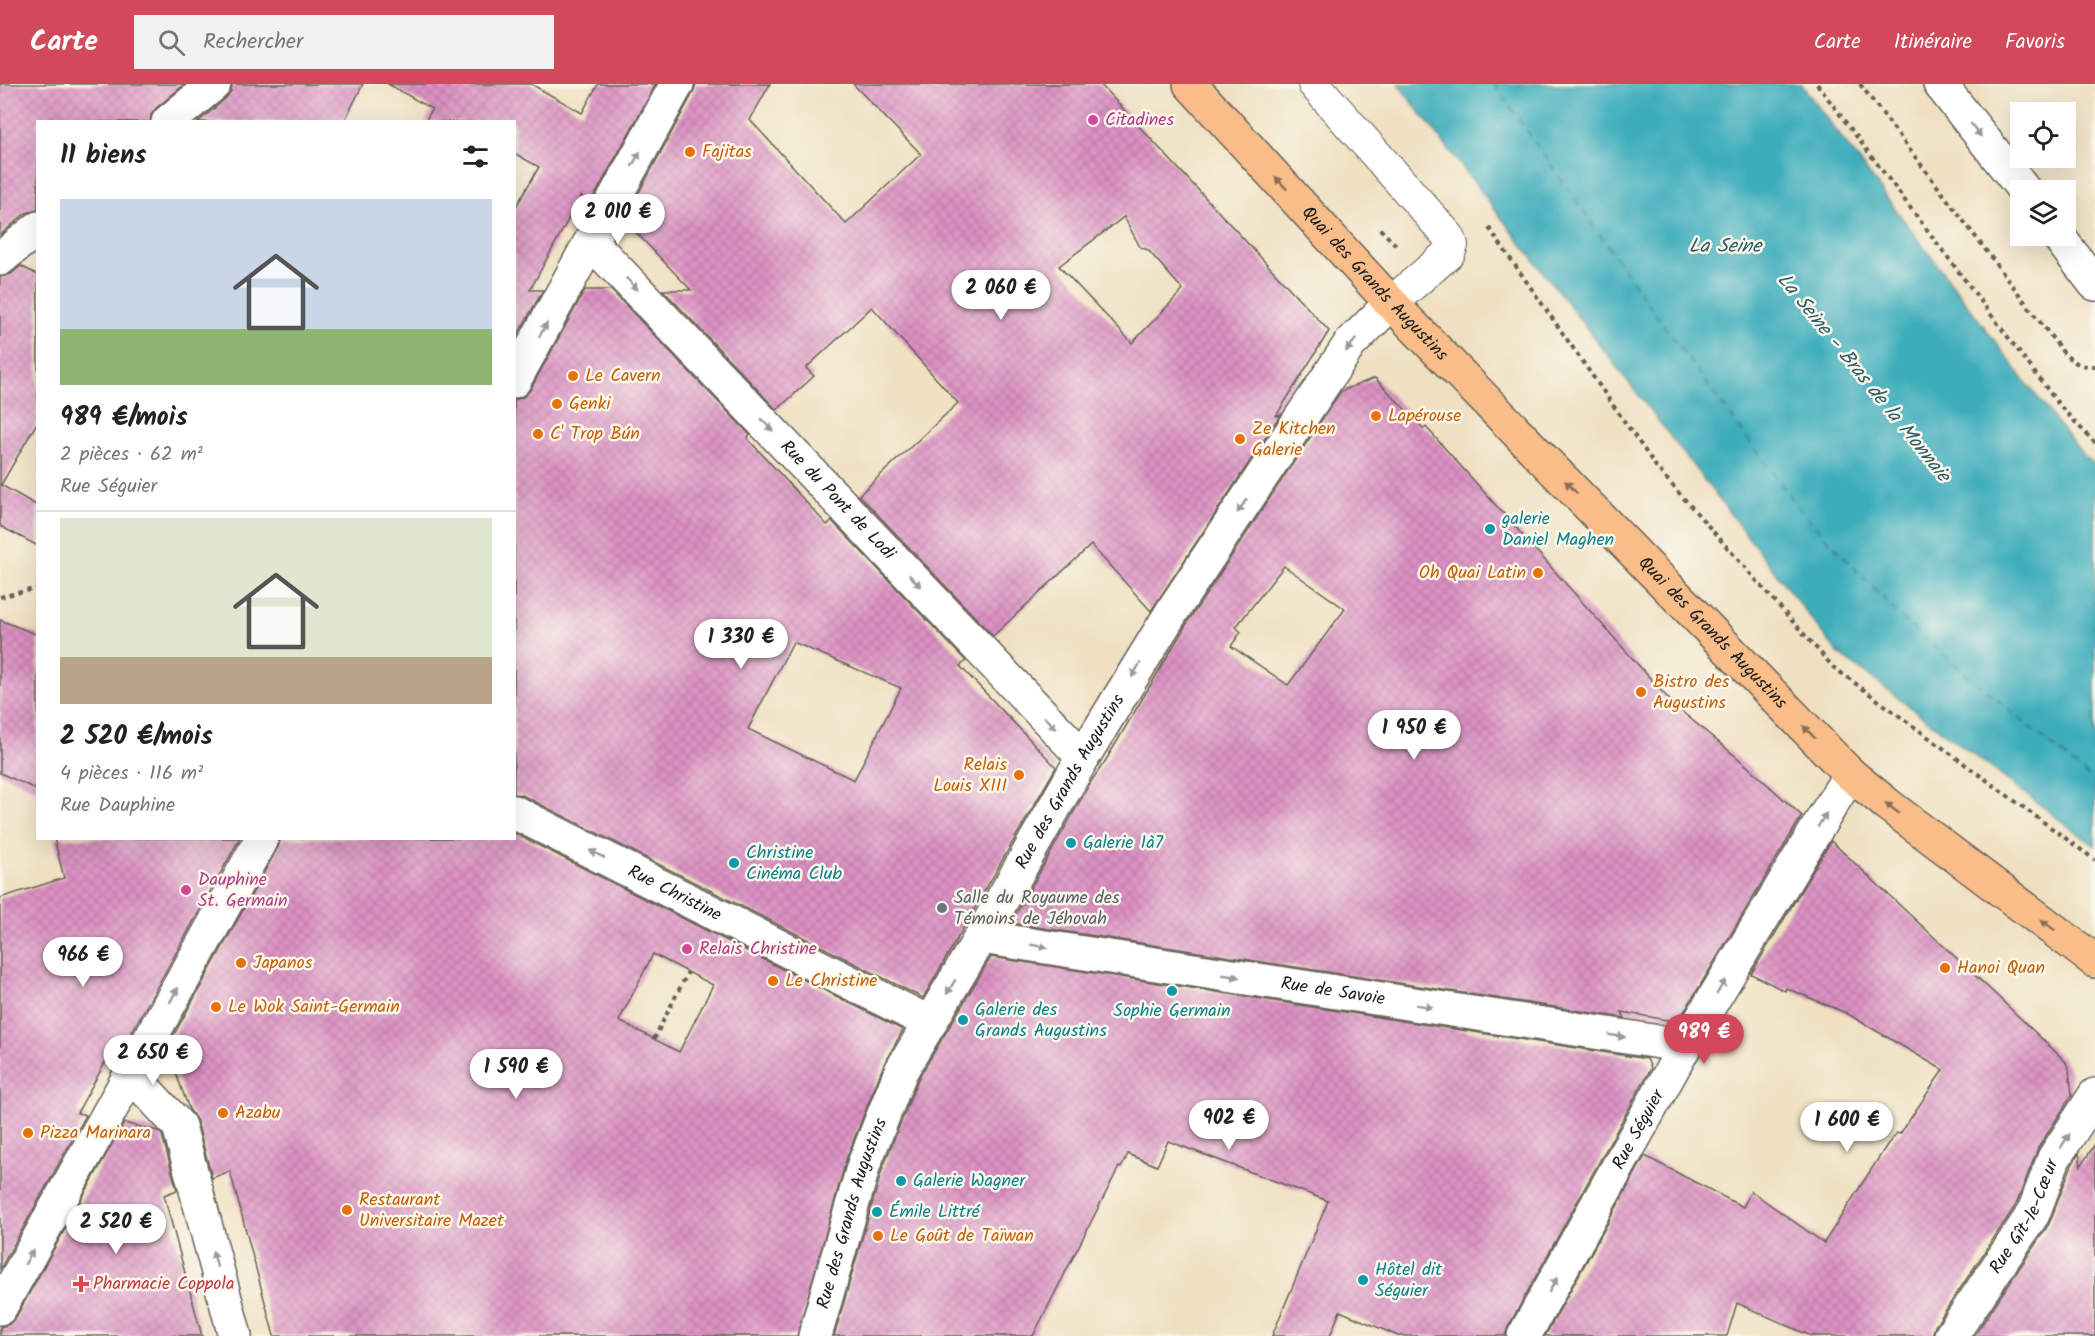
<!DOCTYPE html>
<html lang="fr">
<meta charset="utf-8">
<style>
:root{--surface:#fff;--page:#f2f2f2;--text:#222;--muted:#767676;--line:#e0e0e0;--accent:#d1495b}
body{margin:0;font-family:Kalam,sans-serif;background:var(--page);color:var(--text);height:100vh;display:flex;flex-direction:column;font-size:22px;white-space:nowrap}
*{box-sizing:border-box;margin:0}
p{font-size:20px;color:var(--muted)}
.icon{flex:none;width:33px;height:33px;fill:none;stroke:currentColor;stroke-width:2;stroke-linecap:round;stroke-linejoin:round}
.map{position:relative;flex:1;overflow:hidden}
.details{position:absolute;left:36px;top:36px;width:480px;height:720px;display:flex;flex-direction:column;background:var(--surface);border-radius:0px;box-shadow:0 6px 24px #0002}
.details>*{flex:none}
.buttons{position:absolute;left:2010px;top:18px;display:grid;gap:12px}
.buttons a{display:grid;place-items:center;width:66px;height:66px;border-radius:0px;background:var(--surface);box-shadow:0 6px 24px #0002;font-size:30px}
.price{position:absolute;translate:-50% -51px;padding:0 14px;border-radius:21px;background:#fff;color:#222;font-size:20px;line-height:39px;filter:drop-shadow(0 2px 3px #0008)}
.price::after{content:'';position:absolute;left:50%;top:36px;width:18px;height:14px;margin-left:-9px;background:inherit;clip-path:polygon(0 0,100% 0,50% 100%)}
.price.on{background:var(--accent);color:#fff}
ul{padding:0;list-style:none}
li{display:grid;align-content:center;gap:12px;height:318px;padding:0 24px}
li+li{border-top:2px solid var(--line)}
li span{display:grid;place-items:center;height:186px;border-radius:0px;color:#555}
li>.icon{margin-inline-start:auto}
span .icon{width:108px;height:108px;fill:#fffc;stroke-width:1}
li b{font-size:26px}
h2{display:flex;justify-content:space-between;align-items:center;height:72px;padding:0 24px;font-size:26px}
header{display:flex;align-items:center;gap:36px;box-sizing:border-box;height:84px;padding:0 30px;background:var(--accent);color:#fff}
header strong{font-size:28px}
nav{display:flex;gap:33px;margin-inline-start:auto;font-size:21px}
.search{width:420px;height:54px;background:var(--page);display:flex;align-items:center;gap:15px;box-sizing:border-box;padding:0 21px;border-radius:0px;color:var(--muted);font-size:22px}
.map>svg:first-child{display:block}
.water{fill:#3eadbc;stroke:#2d646c;stroke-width:1.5}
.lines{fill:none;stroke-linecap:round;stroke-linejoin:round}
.ferry{stroke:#2b5d64;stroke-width:1.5;stroke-dasharray:8 6;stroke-linecap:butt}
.building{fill:url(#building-cross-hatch);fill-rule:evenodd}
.pedestrian-casing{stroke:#666156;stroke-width:34}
.minor-casing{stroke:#666156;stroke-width:36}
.tertiary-casing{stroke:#666156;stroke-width:36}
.primary-casing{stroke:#666156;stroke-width:36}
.path{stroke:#666156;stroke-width:4;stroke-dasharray:4.5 4.5;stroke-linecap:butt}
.pedestrian{stroke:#fff;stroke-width:32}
.minor{stroke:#fff;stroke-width:33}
.tertiary{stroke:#fff;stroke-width:33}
.primary{stroke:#f8bd89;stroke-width:33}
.oneway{fill:#999}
.oneway2{fill:#8a6c52}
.hotel-dot{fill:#d1479c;stroke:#fbf7ec;stroke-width:2}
.food-dot{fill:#e8710a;stroke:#fbf7ec;stroke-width:2}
.culture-dot{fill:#0f9aa8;stroke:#fbf7ec;stroke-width:2}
.worship-dot{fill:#6b7280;stroke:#fbf7ec;stroke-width:2}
.health-dot{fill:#e0444e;stroke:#fbf7ec;stroke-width:2}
.labels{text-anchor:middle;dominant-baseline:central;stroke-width:5;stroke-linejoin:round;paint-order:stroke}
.hotel-label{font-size:18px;fill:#b23c85;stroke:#fbf7ec;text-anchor:start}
.food-label{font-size:18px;fill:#c56008;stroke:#fbf7ec;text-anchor:start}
.street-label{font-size:18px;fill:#1c1c1c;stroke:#fbf7ec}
.culture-label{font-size:18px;fill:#0d838f;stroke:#fbf7ec;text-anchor:start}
.worship-label{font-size:18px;fill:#5b616d;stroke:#fbf7ec;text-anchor:start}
.health-label{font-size:18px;fill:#be3a42;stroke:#fbf7ec;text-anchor:start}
.water-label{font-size:20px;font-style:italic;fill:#2b5d64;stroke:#fbf7ec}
</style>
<header>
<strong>Carte</strong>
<div class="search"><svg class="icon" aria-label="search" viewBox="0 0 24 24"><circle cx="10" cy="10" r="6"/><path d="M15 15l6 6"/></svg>Rechercher</div>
<nav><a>Carte</a><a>Itinéraire</a><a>Favoris</a></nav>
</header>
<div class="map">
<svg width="2095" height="1252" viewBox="0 0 2095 1252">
<defs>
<pattern id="building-cross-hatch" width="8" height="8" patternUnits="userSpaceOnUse" patternTransform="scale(1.5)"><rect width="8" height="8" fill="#db91c2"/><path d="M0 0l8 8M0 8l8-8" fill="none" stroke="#bb7ca6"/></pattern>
</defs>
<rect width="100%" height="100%" fill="#fbf7ec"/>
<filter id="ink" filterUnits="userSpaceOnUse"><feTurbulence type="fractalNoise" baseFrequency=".0167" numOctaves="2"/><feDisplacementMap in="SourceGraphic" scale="12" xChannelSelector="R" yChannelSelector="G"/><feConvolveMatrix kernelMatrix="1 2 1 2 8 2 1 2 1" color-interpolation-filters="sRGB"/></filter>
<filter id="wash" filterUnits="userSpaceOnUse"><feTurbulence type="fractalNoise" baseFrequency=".008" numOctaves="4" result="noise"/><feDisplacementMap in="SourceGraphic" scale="24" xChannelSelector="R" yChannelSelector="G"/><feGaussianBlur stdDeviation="1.35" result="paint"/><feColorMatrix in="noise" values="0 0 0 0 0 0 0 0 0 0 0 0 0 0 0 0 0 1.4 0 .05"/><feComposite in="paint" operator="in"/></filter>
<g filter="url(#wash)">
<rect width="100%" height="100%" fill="#efe0c1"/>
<path class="water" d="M1398,0H1801L2050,330L2082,370L2095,380V762L1837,568Z"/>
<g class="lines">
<path class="ferry" d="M1494,0L1659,235L1798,423L1906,539L2095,698"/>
</g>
<g id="blocks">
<g class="building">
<path d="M0,0H185L156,24L151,31L150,38H38V126L26,129L0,151Z"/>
<path d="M232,0H363L344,38H198L226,14L231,7Z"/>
<path d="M388,0H531L582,29L598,0H656L591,118L581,112L530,206H543L514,257V126L539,83L514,69V38H425L432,25Z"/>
<path d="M696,0H770L750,36L846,140L921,70L853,0H1100L1329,247L1276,332L1281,330L1151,527L1091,461L993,552L859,411L958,319L872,223L806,284L814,292L777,326L663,206H691L624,136L693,9ZM1124,133L1140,163L1148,166L1183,206L1132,259L1059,182Z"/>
<path d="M21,182L38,191V337L1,401L38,422V462L0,442V193L11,190Z"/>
<path d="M585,206H611L750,351L747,354L827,441L832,437L966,577L960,582L1056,683L923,914L522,711L514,710V316L523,313L530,306ZM793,558L901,604L854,696L748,645Z"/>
<path d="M1375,294L1424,345L1426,343L1674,621L1746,681L1802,732L1678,938L1622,928L1625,934L1011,839L1092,696L1106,676L1189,536L1341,307ZM1284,482L1345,525L1288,601L1231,562L1241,548L1236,543Z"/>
<path d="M0,536L38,551V706L0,689Z"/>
<path d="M514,749L903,946L884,980L847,1073L797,1252H274L230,1087L212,1094L197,1037L189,1025L173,981L160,976L278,763L281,754H514ZM653,870L713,901L679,968L619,937Z"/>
<path d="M54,754H240L124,962L116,959L77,1029L86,1031L0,1185V814L64,794Z"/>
<path d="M1831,757L1995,910L2065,977L2069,985L2072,1011L2038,1064L2016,1121L1935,1242L1932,1252H1811L1737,1219L1727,1252H1545L1645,1072L1743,1123L1751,1107L1824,1159L1887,1061L1897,1049L1900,1050L1943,986L1846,929L1786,904L1785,907L1751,890Z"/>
<path d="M991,873L1647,975L1651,984L1508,1243L1505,1252H1398L1340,1227L1330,1252H1272L1328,1117L1168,1057L1157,1082L1128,1070L1121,1084L1119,1083L1033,1252H834L882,1086L918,995Z"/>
<path d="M124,1039L158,1047L162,1051L177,1106L164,1111L202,1252H0V1243L9,1240L16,1233Z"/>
<path d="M2095,1060V1252H1974L2049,1140L2071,1083L2079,1069L2081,1082Z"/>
</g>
</g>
</g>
<g filter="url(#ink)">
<use href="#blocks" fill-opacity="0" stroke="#666156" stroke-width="1.5"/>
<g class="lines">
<defs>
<path id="pedestrian" d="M1314,0L1449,153L1452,161L1449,169L1391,219"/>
<g id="minor">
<path d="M1940,0L2024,106"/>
<path d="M168,38L214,0"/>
<path d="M2058,152L2095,200"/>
<path id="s1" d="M591,158L1083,673"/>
<path d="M0,175L38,144"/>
<path id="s2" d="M514,728L930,939"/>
<path id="s3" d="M981,853L1685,962"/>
<path d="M130,989L179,1042L235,1252"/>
<path id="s4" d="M815,1252L864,1080L901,987L981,853L1083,673L1173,526L1350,260L1391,219"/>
<path id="s5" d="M1524,1252L1685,962L1850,690"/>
<path id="s6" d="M1951,1252L2033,1130L2054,1074L2095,1011"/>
</g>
<g id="tertiary">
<path d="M514,297L677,0"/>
<path d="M0,1224L262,754"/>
</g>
<g id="primary">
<path id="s7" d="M1190,0L1391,219L1850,690L1888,721L2095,877"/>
</g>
</defs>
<use href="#pedestrian" class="pedestrian-casing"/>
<use href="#minor" class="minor-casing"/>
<use href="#tertiary" class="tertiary-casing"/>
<use href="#primary" class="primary-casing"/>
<g class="path">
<path d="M1817,0L2060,322L2095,359"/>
<path d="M1860,0L2062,267C2072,278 2080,283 2095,282"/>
<path d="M1489,144L1657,384L1833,583L2095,776"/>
<path d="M1380,145L1398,163"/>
<path d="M0,513L38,504"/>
<path d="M654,955L688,888"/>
</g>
<use href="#pedestrian" class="pedestrian"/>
<use href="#minor" class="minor"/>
<use href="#tertiary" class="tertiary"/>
<use href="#primary" class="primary"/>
</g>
<defs><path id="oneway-solid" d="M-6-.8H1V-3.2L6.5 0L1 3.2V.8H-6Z" transform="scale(1.5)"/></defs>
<g class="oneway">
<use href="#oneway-solid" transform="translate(1976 46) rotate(52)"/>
<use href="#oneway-solid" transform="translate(636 75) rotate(-61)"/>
<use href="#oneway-solid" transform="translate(632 200) rotate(46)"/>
<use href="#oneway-solid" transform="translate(543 246) rotate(-61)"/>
<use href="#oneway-solid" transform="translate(1351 261) rotate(129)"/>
<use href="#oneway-solid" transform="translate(767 341) rotate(46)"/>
<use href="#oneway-solid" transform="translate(1242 422) rotate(124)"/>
<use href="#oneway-solid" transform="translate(915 497) rotate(46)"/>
<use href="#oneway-solid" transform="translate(1136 586) rotate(121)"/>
<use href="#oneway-solid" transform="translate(1050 639) rotate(46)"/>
<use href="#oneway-solid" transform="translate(1822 736) rotate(-59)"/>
<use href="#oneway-solid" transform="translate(597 770) rotate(-153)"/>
<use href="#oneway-solid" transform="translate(1039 862) rotate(9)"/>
<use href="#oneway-solid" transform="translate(1231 892) rotate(9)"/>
<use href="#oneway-solid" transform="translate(951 903) rotate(121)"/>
<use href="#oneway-solid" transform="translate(1721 903) rotate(-59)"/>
<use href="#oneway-solid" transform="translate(174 911) rotate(-61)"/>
<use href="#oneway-solid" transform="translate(1424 922) rotate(9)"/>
<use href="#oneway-solid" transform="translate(1617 952) rotate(9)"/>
<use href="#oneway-solid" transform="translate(2065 1057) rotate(-57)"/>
<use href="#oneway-solid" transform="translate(29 1173) rotate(-61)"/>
<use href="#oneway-solid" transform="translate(215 1175) rotate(-105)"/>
<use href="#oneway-solid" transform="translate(1553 1201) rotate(-61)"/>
</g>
<g class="oneway2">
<use href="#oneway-solid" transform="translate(1281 99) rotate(-133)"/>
<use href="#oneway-solid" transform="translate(1571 403) rotate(-134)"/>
<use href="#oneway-solid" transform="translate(1809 648) rotate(-134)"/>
<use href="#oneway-solid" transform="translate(1892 724) rotate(-142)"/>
<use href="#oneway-solid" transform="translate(2048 841) rotate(-143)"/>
</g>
</g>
<g class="hotel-dot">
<circle cx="1093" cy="36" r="6"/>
<circle cx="186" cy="806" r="6"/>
<circle cx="687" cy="865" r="6"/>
</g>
<g class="food-dot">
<circle cx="690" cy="68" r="6"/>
<circle cx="573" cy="292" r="6"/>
<circle cx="557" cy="320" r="6"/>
<circle cx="1376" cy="332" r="6"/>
<circle cx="538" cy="350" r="6"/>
<circle cx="1240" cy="355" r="6"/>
<circle cx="1538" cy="489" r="6"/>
<circle cx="1641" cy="608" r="6"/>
<circle cx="1019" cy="691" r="6"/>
<circle cx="241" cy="879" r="6"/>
<circle cx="1945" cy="884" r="6"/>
<circle cx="773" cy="897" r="6"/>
<circle cx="216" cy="923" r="6"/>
<circle cx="223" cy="1029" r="6"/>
<circle cx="28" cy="1049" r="6"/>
<circle cx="347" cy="1126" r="6"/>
<circle cx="878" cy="1152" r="6"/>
</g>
<g class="culture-dot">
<circle cx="1490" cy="445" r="6"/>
<circle cx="1071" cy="759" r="6"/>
<circle cx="734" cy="779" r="6"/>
<circle cx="1172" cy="907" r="6"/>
<circle cx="963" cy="936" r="6"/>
<circle cx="901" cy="1097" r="6"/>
<circle cx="877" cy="1128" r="6"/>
<circle cx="1363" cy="1196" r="6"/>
</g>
<circle class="worship-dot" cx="942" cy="824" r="6"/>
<path class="health-dot" d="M78 1191h6v6h6v6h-6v6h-6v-6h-6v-6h6z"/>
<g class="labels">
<g class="hotel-label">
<text x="1105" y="36">Citadines</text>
<text x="198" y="796">Dauphine<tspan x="198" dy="21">St. Germain</tspan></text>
<text x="699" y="865">Relais Christine</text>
</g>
<g class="food-label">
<text x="702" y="68">Fajitas</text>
<text x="585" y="292">Le Cavern</text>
<text x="569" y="320">Genki</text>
<text x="1388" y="332">Lapérouse</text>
<text x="1252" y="345">Ze Kitchen<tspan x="1252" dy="21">Galerie</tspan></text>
<text x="550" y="350">C' Trop Bún</text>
<text x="1526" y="489" text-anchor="end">Oh Quai Latin</text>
<text x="1653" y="598">Bistro des<tspan x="1653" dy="21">Augustins</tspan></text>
<text x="1007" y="681" text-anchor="end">Relais<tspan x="1007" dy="21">Louis XIII</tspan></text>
<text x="253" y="879">Japanos</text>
<text x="1957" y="884">Hanoi Quan</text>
<text x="785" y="897">Le Christine</text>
<text x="228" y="923">Le Wok Saint-Germain</text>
<text x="235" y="1029">Azabu</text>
<text x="40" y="1049">Pizza Marinara</text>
<text x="359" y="1116">Restaurant<tspan x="359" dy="21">Universitaire Mazet</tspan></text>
<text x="890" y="1152">Le Goût de Taïwan</text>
</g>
<g class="street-label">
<text stroke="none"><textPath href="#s7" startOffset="272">Quai des Grands Augustins</textPath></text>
<text stroke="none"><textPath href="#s1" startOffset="357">Rue du Pont de Lodi</textPath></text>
<text stroke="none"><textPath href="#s7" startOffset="758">Quai des Grands Augustins</textPath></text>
<text stroke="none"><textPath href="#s4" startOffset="614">Rue des Grands Augustins</textPath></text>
<text stroke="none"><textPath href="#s2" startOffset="180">Rue Christine</textPath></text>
<text stroke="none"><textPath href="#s3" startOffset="356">Rue de Savoie</textPath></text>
<text stroke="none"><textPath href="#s5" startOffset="236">Rue Séguier</textPath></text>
<text stroke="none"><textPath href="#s4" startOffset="128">Rue des Grands Augustins</textPath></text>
<text stroke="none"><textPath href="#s6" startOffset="141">Rue Gît-le-Cœur</textPath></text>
</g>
<g class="culture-label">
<text x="1502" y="435">galerie<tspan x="1502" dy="21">Daniel Maghen</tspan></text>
<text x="1083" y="759">Galerie 1à7</text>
<text x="746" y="769">Christine<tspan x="746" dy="21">Cinéma Club</tspan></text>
<text x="975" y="926">Galerie des<tspan x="975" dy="21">Grands Augustins</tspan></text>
<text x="1172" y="927" text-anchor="middle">Sophie Germain</text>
<text x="913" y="1097">Galerie Wagner</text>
<text x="889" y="1128">Émile Littré</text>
<text x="1375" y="1186">Hôtel dit<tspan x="1375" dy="21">Séguier</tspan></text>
</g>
<g class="worship-label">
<text x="954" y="814">Salle du Royaume des<tspan x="954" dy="21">Témoins de Jéhovah</tspan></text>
</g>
<g class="health-label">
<text x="93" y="1200">Pharmacie Coppola</text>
</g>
<g class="water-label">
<text x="1725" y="163">La Seine</text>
<text transform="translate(1863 294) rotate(51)">La Seine - Bras de la Monnaie</text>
</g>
</g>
</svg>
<div class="buttons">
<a><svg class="icon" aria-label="locate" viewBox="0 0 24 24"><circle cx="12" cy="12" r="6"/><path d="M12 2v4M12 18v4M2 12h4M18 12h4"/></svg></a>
<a><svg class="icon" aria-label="layers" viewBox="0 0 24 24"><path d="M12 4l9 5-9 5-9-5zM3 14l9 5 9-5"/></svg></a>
</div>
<b class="price" style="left:618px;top:161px">2 010 €</b>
<b class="price" style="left:1001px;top:237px">2 060 €</b>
<b class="price" style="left:741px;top:586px">1 330 €</b>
<b class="price" style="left:1414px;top:677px">1 950 €</b>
<b class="price" style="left:83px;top:904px">966 €</b>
<b class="price on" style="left:1704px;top:981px">989 €</b>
<b class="price" style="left:153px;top:1002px">2 650 €</b>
<b class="price" style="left:516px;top:1016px">1 590 €</b>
<b class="price" style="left:1229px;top:1067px">902 €</b>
<b class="price" style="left:1847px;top:1069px">1 600 €</b>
<b class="price" style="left:116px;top:1171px">2 520 €</b>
<section class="details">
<h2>11 biens<svg class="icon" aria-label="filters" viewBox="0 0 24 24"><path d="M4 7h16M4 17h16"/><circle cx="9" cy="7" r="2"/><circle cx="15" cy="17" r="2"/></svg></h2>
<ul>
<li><span style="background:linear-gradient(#c9d6e8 70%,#8fb573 0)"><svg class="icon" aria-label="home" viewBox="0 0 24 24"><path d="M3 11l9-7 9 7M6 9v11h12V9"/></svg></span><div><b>989 €/mois</b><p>2 pièces · 62 m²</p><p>Rue Séguier</p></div></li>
<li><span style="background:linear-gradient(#dfe7d0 75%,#b9a48a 0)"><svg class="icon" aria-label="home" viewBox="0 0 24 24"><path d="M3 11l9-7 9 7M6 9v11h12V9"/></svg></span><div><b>2 520 €/mois</b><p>4 pièces · 116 m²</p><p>Rue Dauphine</p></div></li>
</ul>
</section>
</div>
